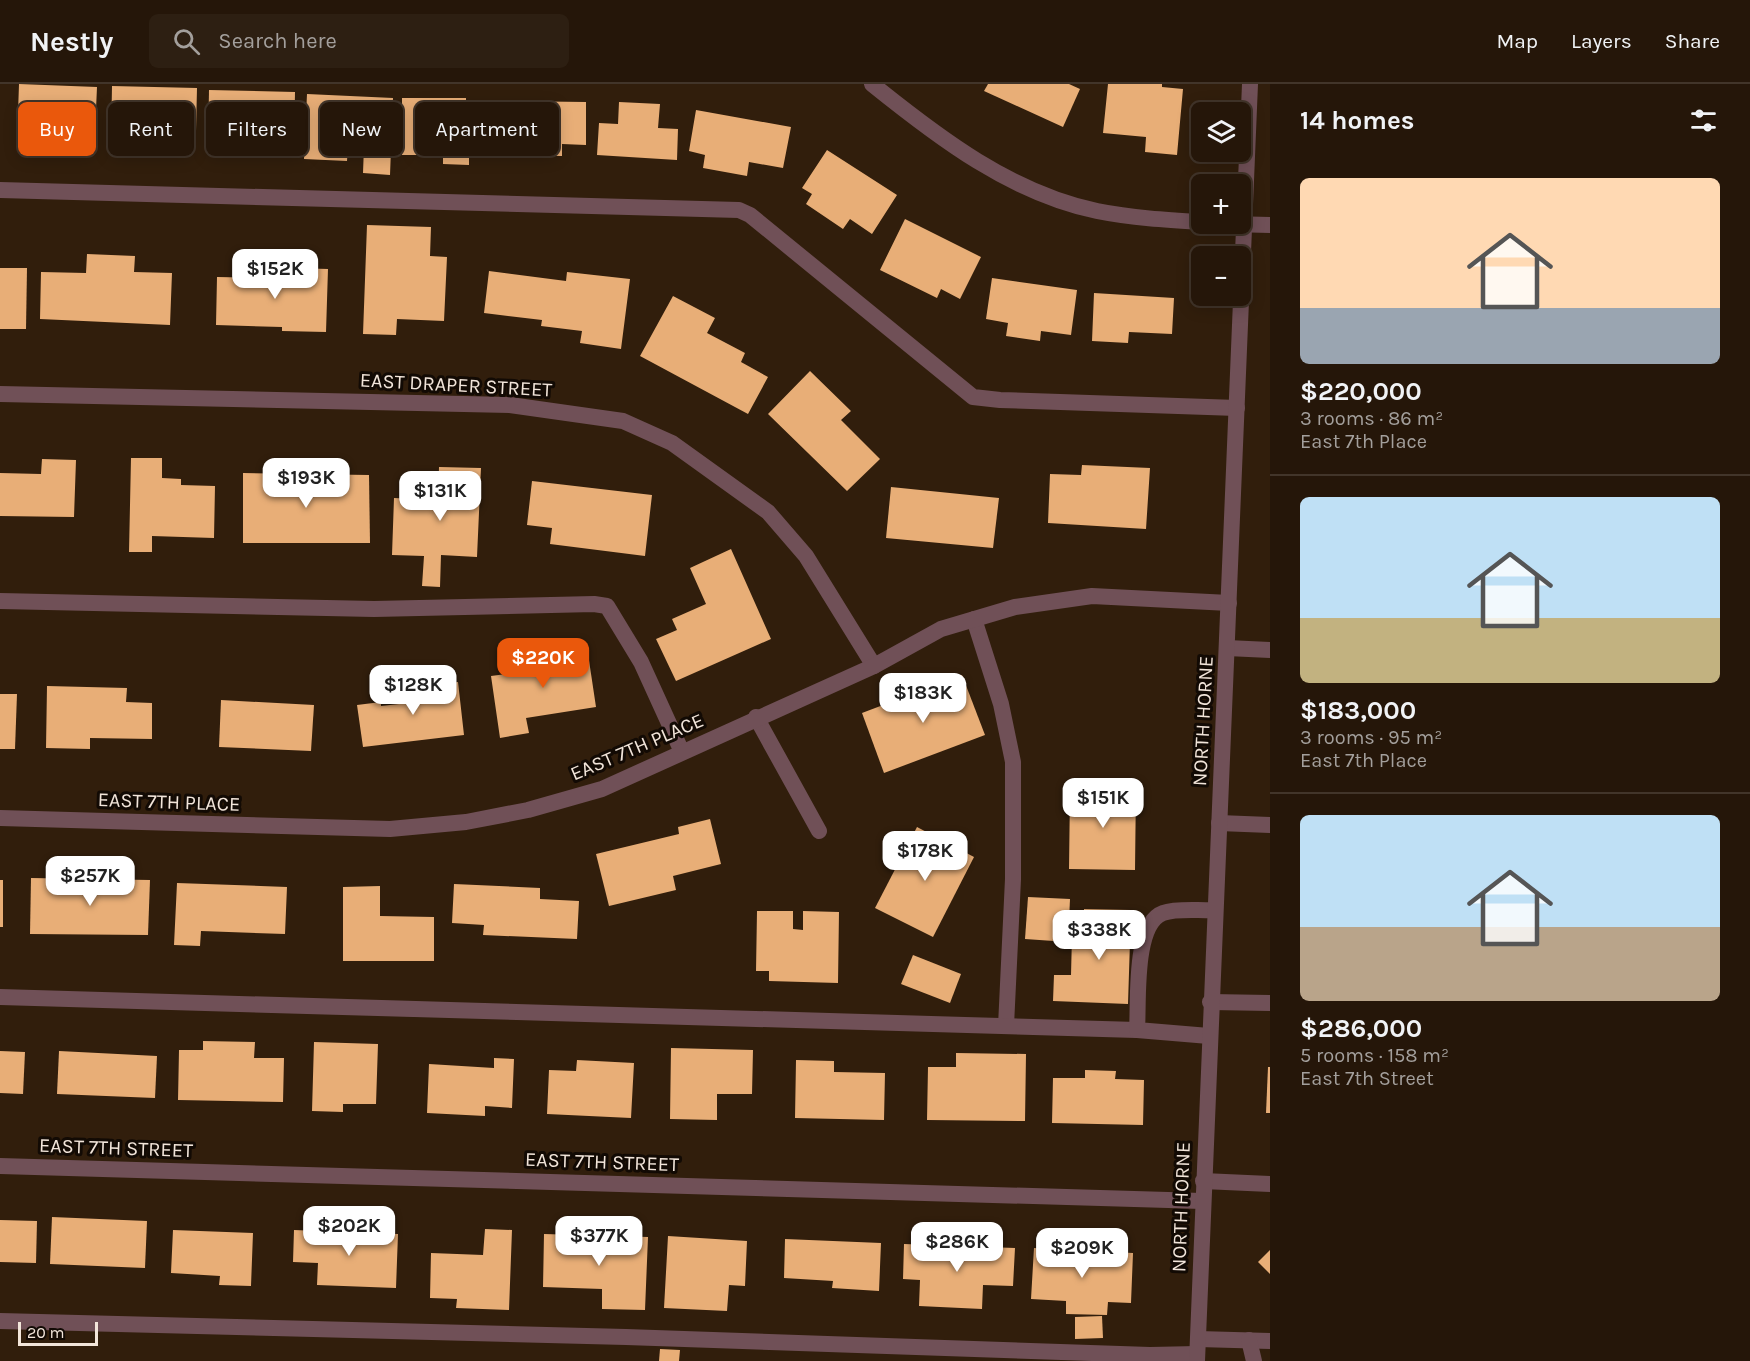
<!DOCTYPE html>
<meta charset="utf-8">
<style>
:root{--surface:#251609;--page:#2d1f12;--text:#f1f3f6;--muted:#a39f9c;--line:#42352a;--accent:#ea580c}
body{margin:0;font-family:Karla,sans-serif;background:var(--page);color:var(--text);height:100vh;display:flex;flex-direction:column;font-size:22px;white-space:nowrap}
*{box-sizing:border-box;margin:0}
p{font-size:20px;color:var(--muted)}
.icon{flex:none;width:33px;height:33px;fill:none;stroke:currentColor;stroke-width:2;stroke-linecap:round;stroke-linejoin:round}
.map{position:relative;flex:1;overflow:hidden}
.side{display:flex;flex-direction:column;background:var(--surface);width:480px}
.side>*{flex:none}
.banner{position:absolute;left:18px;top:18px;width:570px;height:54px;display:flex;gap:12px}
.buttons{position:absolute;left:1191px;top:18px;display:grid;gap:12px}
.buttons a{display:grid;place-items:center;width:60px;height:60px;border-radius:9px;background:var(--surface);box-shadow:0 3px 15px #0003,0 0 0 2px var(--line);font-size:30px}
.scale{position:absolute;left:18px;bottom:15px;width:80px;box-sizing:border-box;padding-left:6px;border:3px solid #f2e5da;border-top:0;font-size:16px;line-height:21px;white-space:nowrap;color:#f2e5da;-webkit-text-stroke:4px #120a04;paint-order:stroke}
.price{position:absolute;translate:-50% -51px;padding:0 14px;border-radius:12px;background:#fff;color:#222;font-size:20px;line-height:39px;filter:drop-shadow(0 2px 3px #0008)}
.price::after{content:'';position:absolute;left:50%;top:36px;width:18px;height:14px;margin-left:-9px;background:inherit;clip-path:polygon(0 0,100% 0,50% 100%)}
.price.active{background:var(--accent);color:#fff}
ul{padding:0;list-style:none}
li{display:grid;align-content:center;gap:12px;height:318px;padding:0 30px}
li+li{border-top:2px solid var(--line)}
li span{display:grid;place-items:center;height:186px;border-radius:9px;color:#555}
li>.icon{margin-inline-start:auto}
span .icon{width:108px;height:108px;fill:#fffc;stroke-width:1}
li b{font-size:26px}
h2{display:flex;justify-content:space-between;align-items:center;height:72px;padding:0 30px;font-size:26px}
.pill{padding:0 21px;border-radius:9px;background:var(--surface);box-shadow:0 3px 15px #0003,0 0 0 2px var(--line);font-size:21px;line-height:54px}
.pill.active{background:var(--accent);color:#fff}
header{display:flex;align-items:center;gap:36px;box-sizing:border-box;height:84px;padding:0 30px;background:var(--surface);border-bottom:2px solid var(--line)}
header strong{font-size:28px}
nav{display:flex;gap:33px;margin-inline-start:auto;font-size:21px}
.search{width:420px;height:54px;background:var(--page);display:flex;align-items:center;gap:15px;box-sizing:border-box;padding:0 21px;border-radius:9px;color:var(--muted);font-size:22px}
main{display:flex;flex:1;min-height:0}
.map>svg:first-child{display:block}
.building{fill:#e8ae77}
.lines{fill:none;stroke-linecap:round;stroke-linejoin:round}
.service{stroke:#705057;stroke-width:16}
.minor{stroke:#705057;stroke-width:16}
.tertiary{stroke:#705057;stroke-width:16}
.labels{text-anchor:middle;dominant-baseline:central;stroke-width:6;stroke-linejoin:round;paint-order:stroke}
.street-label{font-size:20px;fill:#f2e5da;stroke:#120a04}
</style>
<header>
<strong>Nestly</strong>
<div class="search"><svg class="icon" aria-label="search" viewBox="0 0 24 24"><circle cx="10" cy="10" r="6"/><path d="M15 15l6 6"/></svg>Search here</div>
<nav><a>Map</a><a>Layers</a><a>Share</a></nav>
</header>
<main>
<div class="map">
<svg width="1270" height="1277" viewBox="0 0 1270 1277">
<rect width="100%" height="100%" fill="#311e0c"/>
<g class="building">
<path d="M19,0L97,3L95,48L66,47V59L17,58Z"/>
<path d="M988,0H1069L1080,5L1063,43L984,7Z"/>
<path d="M1108,0H1162V3L1183,5L1177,71L1145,68L1146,53L1103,49Z"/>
<path d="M112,2L197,4L196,47L155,46L154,58L111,57Z"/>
<path d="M209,6L295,8L294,63L208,62Z"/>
<path d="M307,10L393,14L390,91L363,89L364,62L348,61L347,77L304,75Z"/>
<path d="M402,14H466V39H486V72L469,73V81L443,80V71H402Z"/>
<path d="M501,17L586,18V61L562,60V72L500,71Z"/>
<path d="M619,18L660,20L658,44L678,45L677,76L597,71L599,39L618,40Z"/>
<path d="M696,26L791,43L783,84L749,78L747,92L703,84L705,71L689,67Z"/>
<path d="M827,66L897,111L872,150L850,135L843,145L806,120L812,110L802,104Z"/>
<path d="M905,135L981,173L960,215L941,205L937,214L880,186Z"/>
<path d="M367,141L431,143L430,172L447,173L444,237L397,235L396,251L363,250Z"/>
<path d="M87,170L135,172L134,188L172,189L170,241L40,235L41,188L86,189Z"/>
<path d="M262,183L328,185L326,248L282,247V243L216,241L217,193L262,194Z"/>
<path d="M0,184H27L26,245H0Z"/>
<path d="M489,187L566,197L567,188L630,195L621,265L580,259L582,247L541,242L542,236L484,229Z"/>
<path d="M992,194L1077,206L1071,251L1041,247L1040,257L1006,252L1008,239L986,235Z"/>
<path d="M1094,209L1174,214L1172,250L1129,248L1128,259L1092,257Z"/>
<path d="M673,212L715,234L707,249L745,269L741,278L768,293L748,330L640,272Z"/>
<path d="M810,287L851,327L841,336L880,375L847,407L768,330Z"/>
<path d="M131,374H162V394L181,395V401L215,402L214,454L152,452V468H129Z"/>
<path d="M42,375L76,376L74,433L0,432V389L41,390Z"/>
<path d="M1082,381L1150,384L1146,445L1048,439L1050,390L1081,391Z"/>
<path d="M439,383L481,384L477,473L441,471L440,503L422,502L424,472L392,471L394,414L438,416Z"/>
<path d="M243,389L369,391L370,459H243Z"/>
<path d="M532,397L652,411L645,472L550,460L552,444L527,441Z"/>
<path d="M891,403L999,414L993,464L886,454Z"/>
<path d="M731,465L771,555L676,597L656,555L677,546L672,535L706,520L690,484Z"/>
<path d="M587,563L596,623L526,634L529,649L500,654L491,592L522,588L520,573Z"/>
<path d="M962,591L985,651L884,689L862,629Z"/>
<path d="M458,598L464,651L363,663L357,621L381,618V622L399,620L397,605Z"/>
<path d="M47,602L127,604L126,618L152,619V655L90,654V665L46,664Z"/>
<path d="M0,610H17L15,665H0Z"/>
<path d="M221,616L314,621L311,667L219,663Z"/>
<path d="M1107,701H1136L1135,786L1069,785L1070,707L1107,708Z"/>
<path d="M710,735L721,780L673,792L676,806L609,822L596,770L679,750L678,743Z"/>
<path d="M917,743L974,773L933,853L875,824Z"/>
<path d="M31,794L150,796L148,851L30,850Z"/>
<rect x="0" y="796" width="3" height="47"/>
<path d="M177,799L287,803L285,850L201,847L200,862L174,861Z"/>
<path d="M454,800L540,804V815L579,817L577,855L483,851L484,841L452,839Z"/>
<path d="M380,802V832L434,833V877H343V803Z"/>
<path d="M1028,813L1070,815L1068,858L1025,855Z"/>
<path d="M1084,825L1131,826L1128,920L1053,917L1054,891H1071L1072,852H1084Z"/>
<path d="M757,827H793V845L803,846V827L839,828L838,899L769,897V887H756Z"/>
<path d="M913,871L961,890L950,919L901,900Z"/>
<path d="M203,957L255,958L254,974H284L283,1018L178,1016L179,966H203Z"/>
<path d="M314,958L378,960L376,1020H343V1028L312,1027Z"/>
<path d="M671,964L753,966L752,1010H717V1036L670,1035Z"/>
<path d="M0,967L25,968L23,1010L0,1009Z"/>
<path d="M59,967L157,972L155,1014L57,1010Z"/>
<path d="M956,969L1026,970L1025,1037L927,1036L928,983H956Z"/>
<path d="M494,974L514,975L512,1024L485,1022V1032L427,1029L429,980L494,984Z"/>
<path d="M577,976L634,979L631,1034L547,1030L549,986L576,987Z"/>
<path d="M796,976L834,977V988L885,989L884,1036L795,1034Z"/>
<path d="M1268,983H1270V1029H1266Z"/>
<path d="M1085,986L1116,987L1115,995L1144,996L1143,1041L1052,1039L1053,994H1085Z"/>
<path d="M52,1133L147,1137L145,1184L50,1180Z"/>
<path d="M0,1136L37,1137L36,1179L0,1178Z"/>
<path d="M485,1145L512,1146L509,1226L456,1224L457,1215L430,1214L431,1169L483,1171Z"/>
<path d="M173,1146L253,1149L251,1202L219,1201L220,1192L171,1189Z"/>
<path d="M294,1146L398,1150L396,1204L317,1201L318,1179L293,1178Z"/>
<path d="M544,1150L648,1153L645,1226L602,1225V1205L543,1203Z"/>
<path d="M668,1152L747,1157L745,1202L729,1201L727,1227L664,1224Z"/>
<path d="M785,1155L881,1159L879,1207L832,1204L833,1197L784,1194Z"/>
<path d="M904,1160L1015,1164L1013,1202L983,1201L982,1225L919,1222L920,1196L903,1195Z"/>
<path d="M1034,1164L1133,1169L1131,1219L1108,1218L1107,1231L1066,1230V1217L1031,1215Z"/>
<path d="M1270,1166V1190L1258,1178Z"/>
<path d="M1102,1232L1103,1254L1075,1255V1233Z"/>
<path d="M660,1265L680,1266L679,1277H659Z"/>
</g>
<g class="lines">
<g class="service">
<path d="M0,106L739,126L750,131L973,313L1000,316L1237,324"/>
<path d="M0,517L374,525L594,520L607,522L641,578L682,668"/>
<path d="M974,535L1001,620L1013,678V795L1006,942"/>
<path d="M1219,739L1270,741"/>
<path d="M0,913L1137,946"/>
<path d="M1209,952L1137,946C1139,918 1133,840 1163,829C1177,824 1200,827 1214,826"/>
<path d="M1203,1097L1270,1100"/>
<path d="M0,1237L626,1253L1150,1271L1197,1270"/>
<path d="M1198,1255L1270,1257"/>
<path d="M1249,1256L1254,1277"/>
</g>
<g class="minor">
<path d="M0,310L510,321L623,337L672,359L768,428L806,472L874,582"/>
<path d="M1227,564L1270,566"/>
<path d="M756,633L819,747"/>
<path d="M0,734L390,745L466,738L528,726L602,705L874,582L941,545L1015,523L1092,512L1229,519"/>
<path d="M1210,918L1270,919"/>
<path d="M0,1082L1202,1117"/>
</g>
<g class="tertiary">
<path d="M872,0C939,54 1011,109 1097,127C1132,134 1166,136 1202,138"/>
<path d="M1230,140L1270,141"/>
<path d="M1197,1277L1250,0"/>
</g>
</g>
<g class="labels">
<g class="street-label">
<text transform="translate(456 301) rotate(3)">EAST DRAPER STREET</text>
<text transform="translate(1203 637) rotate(-87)">NORTH HORNE</text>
<text transform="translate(637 663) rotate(-23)">EAST 7TH PLACE</text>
<text transform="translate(169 718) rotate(2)">EAST 7TH PLACE</text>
<text transform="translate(116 1064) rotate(2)">EAST 7TH STREET</text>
<text transform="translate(602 1078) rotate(2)">EAST 7TH STREET</text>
<text transform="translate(1181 1123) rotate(-88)">NORTH HORNE</text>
</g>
</g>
</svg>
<div class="buttons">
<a><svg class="icon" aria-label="layers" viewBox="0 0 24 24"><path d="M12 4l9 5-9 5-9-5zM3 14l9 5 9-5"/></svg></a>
<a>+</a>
<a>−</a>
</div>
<div class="scale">20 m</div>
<b class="price" style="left:275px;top:216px">$152K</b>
<b class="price" style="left:306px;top:425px">$193K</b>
<b class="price" style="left:440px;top:438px">$131K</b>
<b class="price active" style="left:543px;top:605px">$220K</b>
<b class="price" style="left:413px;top:632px">$128K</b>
<b class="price" style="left:923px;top:640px">$183K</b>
<b class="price" style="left:1103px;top:745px">$151K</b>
<b class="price" style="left:925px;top:798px">$178K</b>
<b class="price" style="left:90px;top:823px">$257K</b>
<b class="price" style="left:1099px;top:877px">$338K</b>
<b class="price" style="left:349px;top:1173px">$202K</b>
<b class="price" style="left:599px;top:1183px">$377K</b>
<b class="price" style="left:957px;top:1189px">$286K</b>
<b class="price" style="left:1082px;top:1195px">$209K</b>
<div class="banner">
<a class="pill active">Buy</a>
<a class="pill">Rent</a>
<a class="pill">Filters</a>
<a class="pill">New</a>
<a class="pill">Apartment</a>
</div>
</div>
<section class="side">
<h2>14 homes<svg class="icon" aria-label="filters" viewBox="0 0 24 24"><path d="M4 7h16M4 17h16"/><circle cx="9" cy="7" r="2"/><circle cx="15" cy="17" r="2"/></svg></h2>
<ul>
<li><span style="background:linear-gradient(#ffd9b3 70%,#9aa5b1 0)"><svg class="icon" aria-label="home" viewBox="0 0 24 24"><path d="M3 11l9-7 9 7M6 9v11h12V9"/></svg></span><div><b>$220,000</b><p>3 rooms · 86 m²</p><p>East 7th Place</p></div></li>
<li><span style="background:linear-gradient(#bfe0f5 65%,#c2b280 0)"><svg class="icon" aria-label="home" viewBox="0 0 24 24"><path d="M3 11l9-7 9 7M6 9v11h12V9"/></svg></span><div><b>$183,000</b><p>3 rooms · 95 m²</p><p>East 7th Place</p></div></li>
<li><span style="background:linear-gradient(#bfe0f5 60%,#b9a48a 0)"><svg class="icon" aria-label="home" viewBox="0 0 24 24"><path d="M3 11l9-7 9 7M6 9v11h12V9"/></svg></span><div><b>$286,000</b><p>5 rooms · 158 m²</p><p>East 7th Street</p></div></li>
</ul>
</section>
</main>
